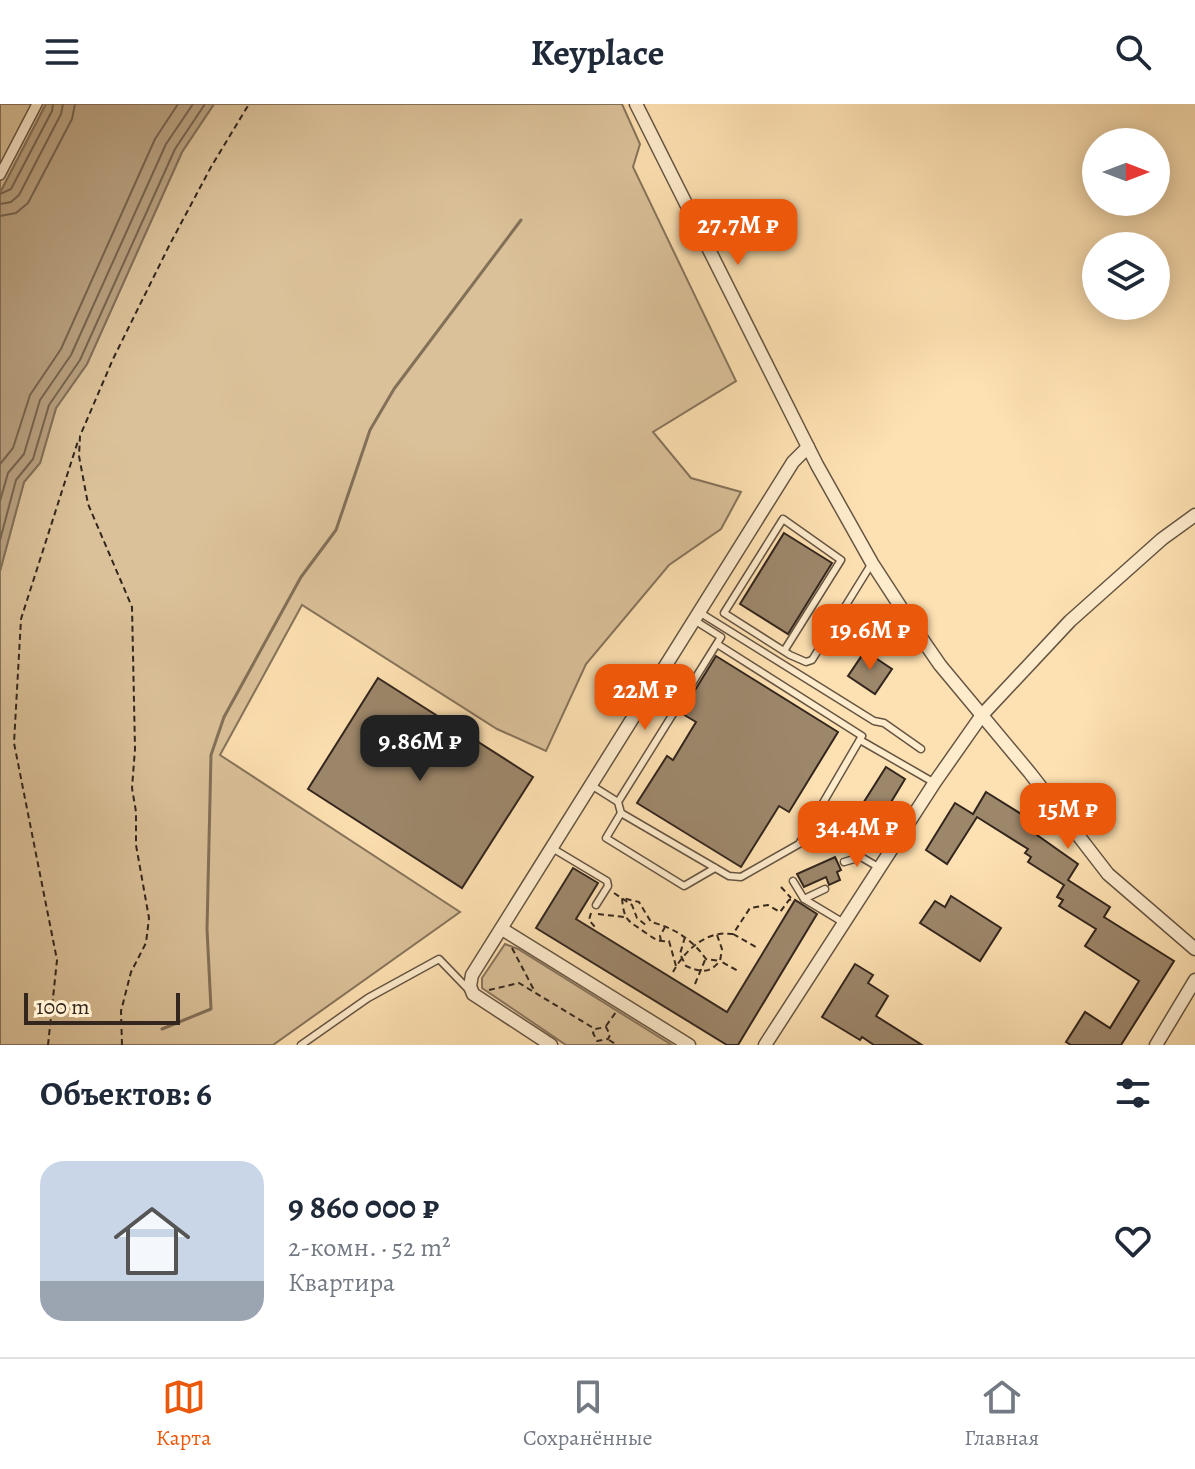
<!DOCTYPE html>
<html lang="ru">
<meta charset="utf-8">
<style>
:root{--surface:#fff;--page:#f6f6f7;--text:#1f2937;--muted:#747a83;--line:#e0e1e3;--accent:#ea580c}
body{margin:0;font-family:Alegreya,serif;background:var(--page);color:var(--text);height:100vh;display:flex;flex-direction:column;font-size:30px;white-space:nowrap}
*{box-sizing:border-box;margin:0}
p{font-size:26px;color:var(--muted)}
.icon{flex:none;width:44px;height:44px;fill:none;stroke:currentColor;stroke-width:2;stroke-linecap:round;stroke-linejoin:round}
.map{position:relative;height:941px;overflow:hidden}
.drawer{display:flex;flex-direction:column;background:var(--surface);flex:1}
.drawer>*{flex:none}
.needle{width:52px;rotate:90deg}
.controls{position:absolute;left:1082px;top:24px;display:grid;gap:16px}
.controls a{display:grid;place-items:center;width:88px;height:88px;border-radius:50%;background:var(--surface);box-shadow:0 4px 20px #0003;font-size:40px}
.scale{position:absolute;left:24px;bottom:20px;width:156px;box-sizing:border-box;padding-left:8px;border:4px solid #33261e;border-top:0;font-size:22px;line-height:28px;white-space:nowrap;color:#33261e;-webkit-text-stroke:6px #feeccd;paint-order:stroke}
.price{position:absolute;translate:-50% -68px;padding:0 18px;border-radius:16px;background:var(--accent);color:#fff;font-size:26px;line-height:52px;filter:drop-shadow(0 2px 4px #0008)}
.price::after{content:'';position:absolute;left:50%;top:48px;width:24px;height:18px;margin-left:-12px;background:inherit;clip-path:polygon(0 0,100% 0,50% 100%)}
.price.on{background:#222;color:#fff}
ul{padding:0;list-style:none}
li{display:flex;align-items:center;gap:24px;height:200px;padding:0 40px}
li span{display:grid;place-items:center;flex:none;width:224px;height:160px;border-radius:24px;color:#555}
li>.icon{margin-inline-start:auto}
span .icon{width:96px;height:96px;fill:#fffc;stroke-width:1}
li b{font-size:34px}
h2{display:flex;justify-content:space-between;align-items:center;height:96px;padding:0 40px;font-size:34px}
header{display:flex;justify-content:space-between;align-items:center;height:104px;padding:0 40px;background:var(--surface);font-size:36px;font-weight:700}
.tabs{display:flex;justify-content:space-around;align-items:center;height:112px;border-top:2px solid var(--line);background:var(--surface);font-size:22px;color:var(--muted)}
.tabs a{display:grid;justify-items:center;gap:4px}
.tabs .on{color:var(--accent)}
.map>svg:first-child{display:block}
.green{fill:#dbc199;stroke:#87745c;stroke-width:2}
.water{fill:#b9a180;stroke:#837059;stroke-width:2}
.lines{fill:none;stroke-linecap:round;stroke-linejoin:round}
.shore{stroke:#76644f;stroke-width:2}
.stream{stroke:#837059;stroke-width:3}
.building{fill:#9d876b;stroke:#33261e;stroke-width:2}
.service-casing{stroke:#665543;stroke-width:9}
.pedestrian-casing{stroke:#665543;stroke-width:12}
.minor-casing{stroke:#665543;stroke-width:15}
.path{stroke:#33261e;stroke-width:2;stroke-dasharray:6 4;stroke-linecap:butt}
.service{stroke:#feeccd;stroke-width:6}
.pedestrian{stroke:#feeccd;stroke-width:9}
.minor{stroke:#feeccd;stroke-width:12}
</style>
<header><svg class="icon" aria-label="menu" viewBox="0 0 24 24"><path d="M4 6h16M4 12h16M4 18h16"/></svg>Keyplace<svg class="icon" aria-label="search" viewBox="0 0 24 24"><circle cx="10" cy="10" r="6"/><path d="M15 15l6 6"/></svg></header>
<div class="map">
<svg width="1195" height="941" viewBox="0 0 1195 941">
<rect width="100%" height="100%" fill="#fee1b2"/>
<filter id="stains"><feTurbulence type="fractalNoise" baseFrequency=".0025" numOctaves="4"/><feColorMatrix values="0 0 0 0 .2 0 0 0 0 .09 0 0 0 0 .02 0 0 0 .5 -.17"/></filter>
<radialGradient id="worn" r=".72"><stop offset=".6" stop-color="#630" stop-opacity="0"/><stop offset="1" stop-color="#630" stop-opacity=".3"/></radialGradient>
<g class="green">
<path d="M0,0H46L0,89Z"/>
<path d="M214,0H622L640,40L633,63L736,277L653,328L691,374L741,388L721,425L669,461L586,560L546,647L497,625L302,501L220,651L460,808L273,941H0V467L24,378L40,359L56,304L87,260L182,48Z"/>
<path d="M505,840L518,845L672,941H566L482,884V874Z"/>
</g>
<path class="water" d="M46,0H214L182,48L87,260L56,304L40,359L24,378L0,467V89Z"/>
<g class="lines">
<g class="shore">
<path d="M0,90L11,85L52,7L53,0"/>
<path d="M0,100L11,98L19,91L61,10L63,0"/>
<path d="M0,112L16,109L28,99L72,15L75,0"/>
<path d="M0,360L13,344L30,291L61,245L155,35L178,0"/>
<path d="M0,397L8,369L24,350L40,296L71,251L166,40L193,0"/>
<path d="M0,436L16,376L33,355L49,301L80,256L175,45L205,0"/>
</g>
<path class="stream" d="M162,925L211,905L207,825L211,651L224,613L301,473L336,426L370,326L394,285L521,116"/>
</g>
<g class="building">
<path d="M784,429L832,459L788,530L740,500Z"/>
<path d="M865,547L892,565L875,590L848,572Z"/>
<path d="M716,552L838,628L789,708L779,702L741,763L637,699L667,652L673,656L696,618L681,609Z"/>
<path d="M378,574L533,673L462,784L308,685Z"/>
<path d="M886,663L905,675L882,713L878,710L875,714L865,708L867,704L862,701Z"/>
<path d="M986,688L1042,723L1037,731L1078,760L1068,776L1110,803L1104,813L1174,857L1121,941H1071L1066,938L1085,908L1110,924L1139,877L1085,842L1096,825L1059,802L1063,796L1057,793L1064,781L1028,758L1031,753L1025,749L1028,745L977,713L947,760L926,746L955,699L973,710Z"/>
<path d="M835,753L841,766L837,768L840,776L829,781L826,773L804,783L797,770Z"/>
<path d="M573,764L598,779L576,815L727,908L795,796L817,810L738,941H727L536,824Z"/>
<path d="M951,792L1001,824L980,857L920,819L935,797L945,803Z"/>
<path d="M855,860L873,871L868,879L888,892L876,912L922,941H874L862,933L860,936L822,913Z"/>
</g>
<g class="lines">
<defs>
<g id="service">
<path d="M699,508L874,617L884,619L921,645"/>
<path d="M784,547L841,456L783,415L724,509L790,551L806,558L812,556L872,459"/>
<path d="M860,636L933,678"/>
<path d="M591,681L618,698L721,533L694,516"/>
<path d="M618,698L621,709L729,772L741,773L799,740L862,632L717,540"/>
<path d="M823,699L898,735"/>
<path d="M621,709L606,734L684,782L715,764"/>
<path d="M552,744L607,777L608,782L596,801"/>
<path d="M844,758L861,753L880,764"/>
<path d="M793,777L804,795L844,819"/>
<path d="M804,795L825,785"/>
<path d="M301,941L368,894L439,855L468,885"/>
</g>
<path id="pedestrian" d="M0,71L37,0"/>
<g id="minor">
<path d="M636,0L817,361L872,459L911,519L940,561L1030,669L1108,770L1195,845"/>
<path d="M502,825L689,941"/>
<path d="M551,941L473,890L470,882L472,871L793,358L808,343"/>
<path d="M765,941L935,678L982,611L1070,517L1162,435L1195,411"/>
<path d="M1156,941L1195,876"/>
</g>
</defs>
<use href="#service" class="service-casing"/>
<use href="#pedestrian" class="pedestrian-casing"/>
<use href="#minor" class="minor-casing"/>
<g class="path">
<path d="M781,783L791,794"/>
<path d="M614,789L632,801L637,814L647,822"/>
<path d="M591,809L589,816L595,823"/>
<path d="M598,810L624,813"/>
<path d="M733,830L756,843"/>
<path d="M717,831L722,845L720,857L740,868"/>
<path d="M685,833L680,850L686,862C699,868 709,870 719,858"/>
<path d="M661,837L660,832L665,823"/>
<path d="M512,844L535,888"/>
<path d="M676,862L669,837C657,838 655,835 646,829C628,816 624,818 622,794L639,798L651,818C674,824 692,835 706,855L720,857"/>
<path d="M673,868C682,851 699,833 719,830C724,829 728,830 733,830L750,804L768,801L780,808L789,796L794,794"/>
<path d="M695,880L705,856"/>
<path d="M489,886L519,879L595,925L606,923L610,931L608,935L597,937L593,929L595,925"/>
<path d="M606,922L616,908"/>
<path d="M609,936L617,941"/>
<path d="M48,941L57,856L14,639L21,515L78,337"/>
<path d="M122,941L121,907L131,868L146,839L149,814L136,741V708L132,684L135,645L132,503L88,400L79,352L80,332L113,255L170,140L211,63L249,0"/>
</g>
<use href="#service" class="service"/>
<use href="#pedestrian" class="pedestrian"/>
<use href="#minor" class="minor"/>
</g>
<rect width="100%" height="100%" filter="url(#stains)"/>
<rect width="100%" height="100%" fill="url(#worn)"/>
</svg>
<div class="controls">
<a><svg class="needle" viewBox="-14 -14 28 28"><path d="M0-13l5 13h-10z" fill="#e53935"/><path d="M0 13l5-13h-10z" fill="#747a83"/></svg></a>
<a><svg class="icon" aria-label="layers" viewBox="0 0 24 24"><path d="M12 4l9 5-9 5-9-5zM3 14l9 5 9-5"/></svg></a>
</div>
<div class="scale">100 m</div>
<b class="price" style="left:738px;top:163px">27.7M ₽</b>
<b class="price" style="left:870px;top:568px">19.6M ₽</b>
<b class="price" style="left:645px;top:628px">22M ₽</b>
<b class="price on" style="left:420px;top:679px">9.86M ₽</b>
<b class="price" style="left:1068px;top:747px">15M ₽</b>
<b class="price" style="left:857px;top:765px">34.4M ₽</b>
</div>
<section class="drawer">
<h2>Объектов: 6<svg class="icon" aria-label="filters" viewBox="0 0 24 24"><path d="M4 7h16M4 17h16"/><circle cx="9" cy="7" r="2"/><circle cx="15" cy="17" r="2"/></svg></h2>
<ul>
<li><span style="background:linear-gradient(#c9d6e8 75%,#9aa5b1 0)"><svg class="icon" aria-label="home" viewBox="0 0 24 24"><path d="M3 11l9-7 9 7M6 9v11h12V9"/></svg></span><div><b>9 860 000 ₽</b><p>2-комн. · 52 m²</p><p>Квартира</p></div><svg class="icon" aria-label="heart" viewBox="0 0 24 24"><path d="M12 20l-8-8c-3-5 5-10 8-4 3-6 11-1 8 4z"/></svg></li>
</ul>
</section>
<nav class="tabs">
<a class="on"><svg class="icon" aria-label="map" viewBox="0 0 24 24"><path d="M3 6l6-2 6 2 6-2v14l-6 2-6-2-6 2zM9 4v14M15 6v14"/></svg>Карта</a>
<a><svg class="icon" aria-label="saved" viewBox="0 0 24 24"><path d="M7 4h10v16l-5-4-5 4z"/></svg>Сохранённые</a>
<a><svg class="icon" aria-label="home" viewBox="0 0 24 24"><path d="M3 11l9-7 9 7M6 9v11h12V9"/></svg>Главная</a>
</nav>
